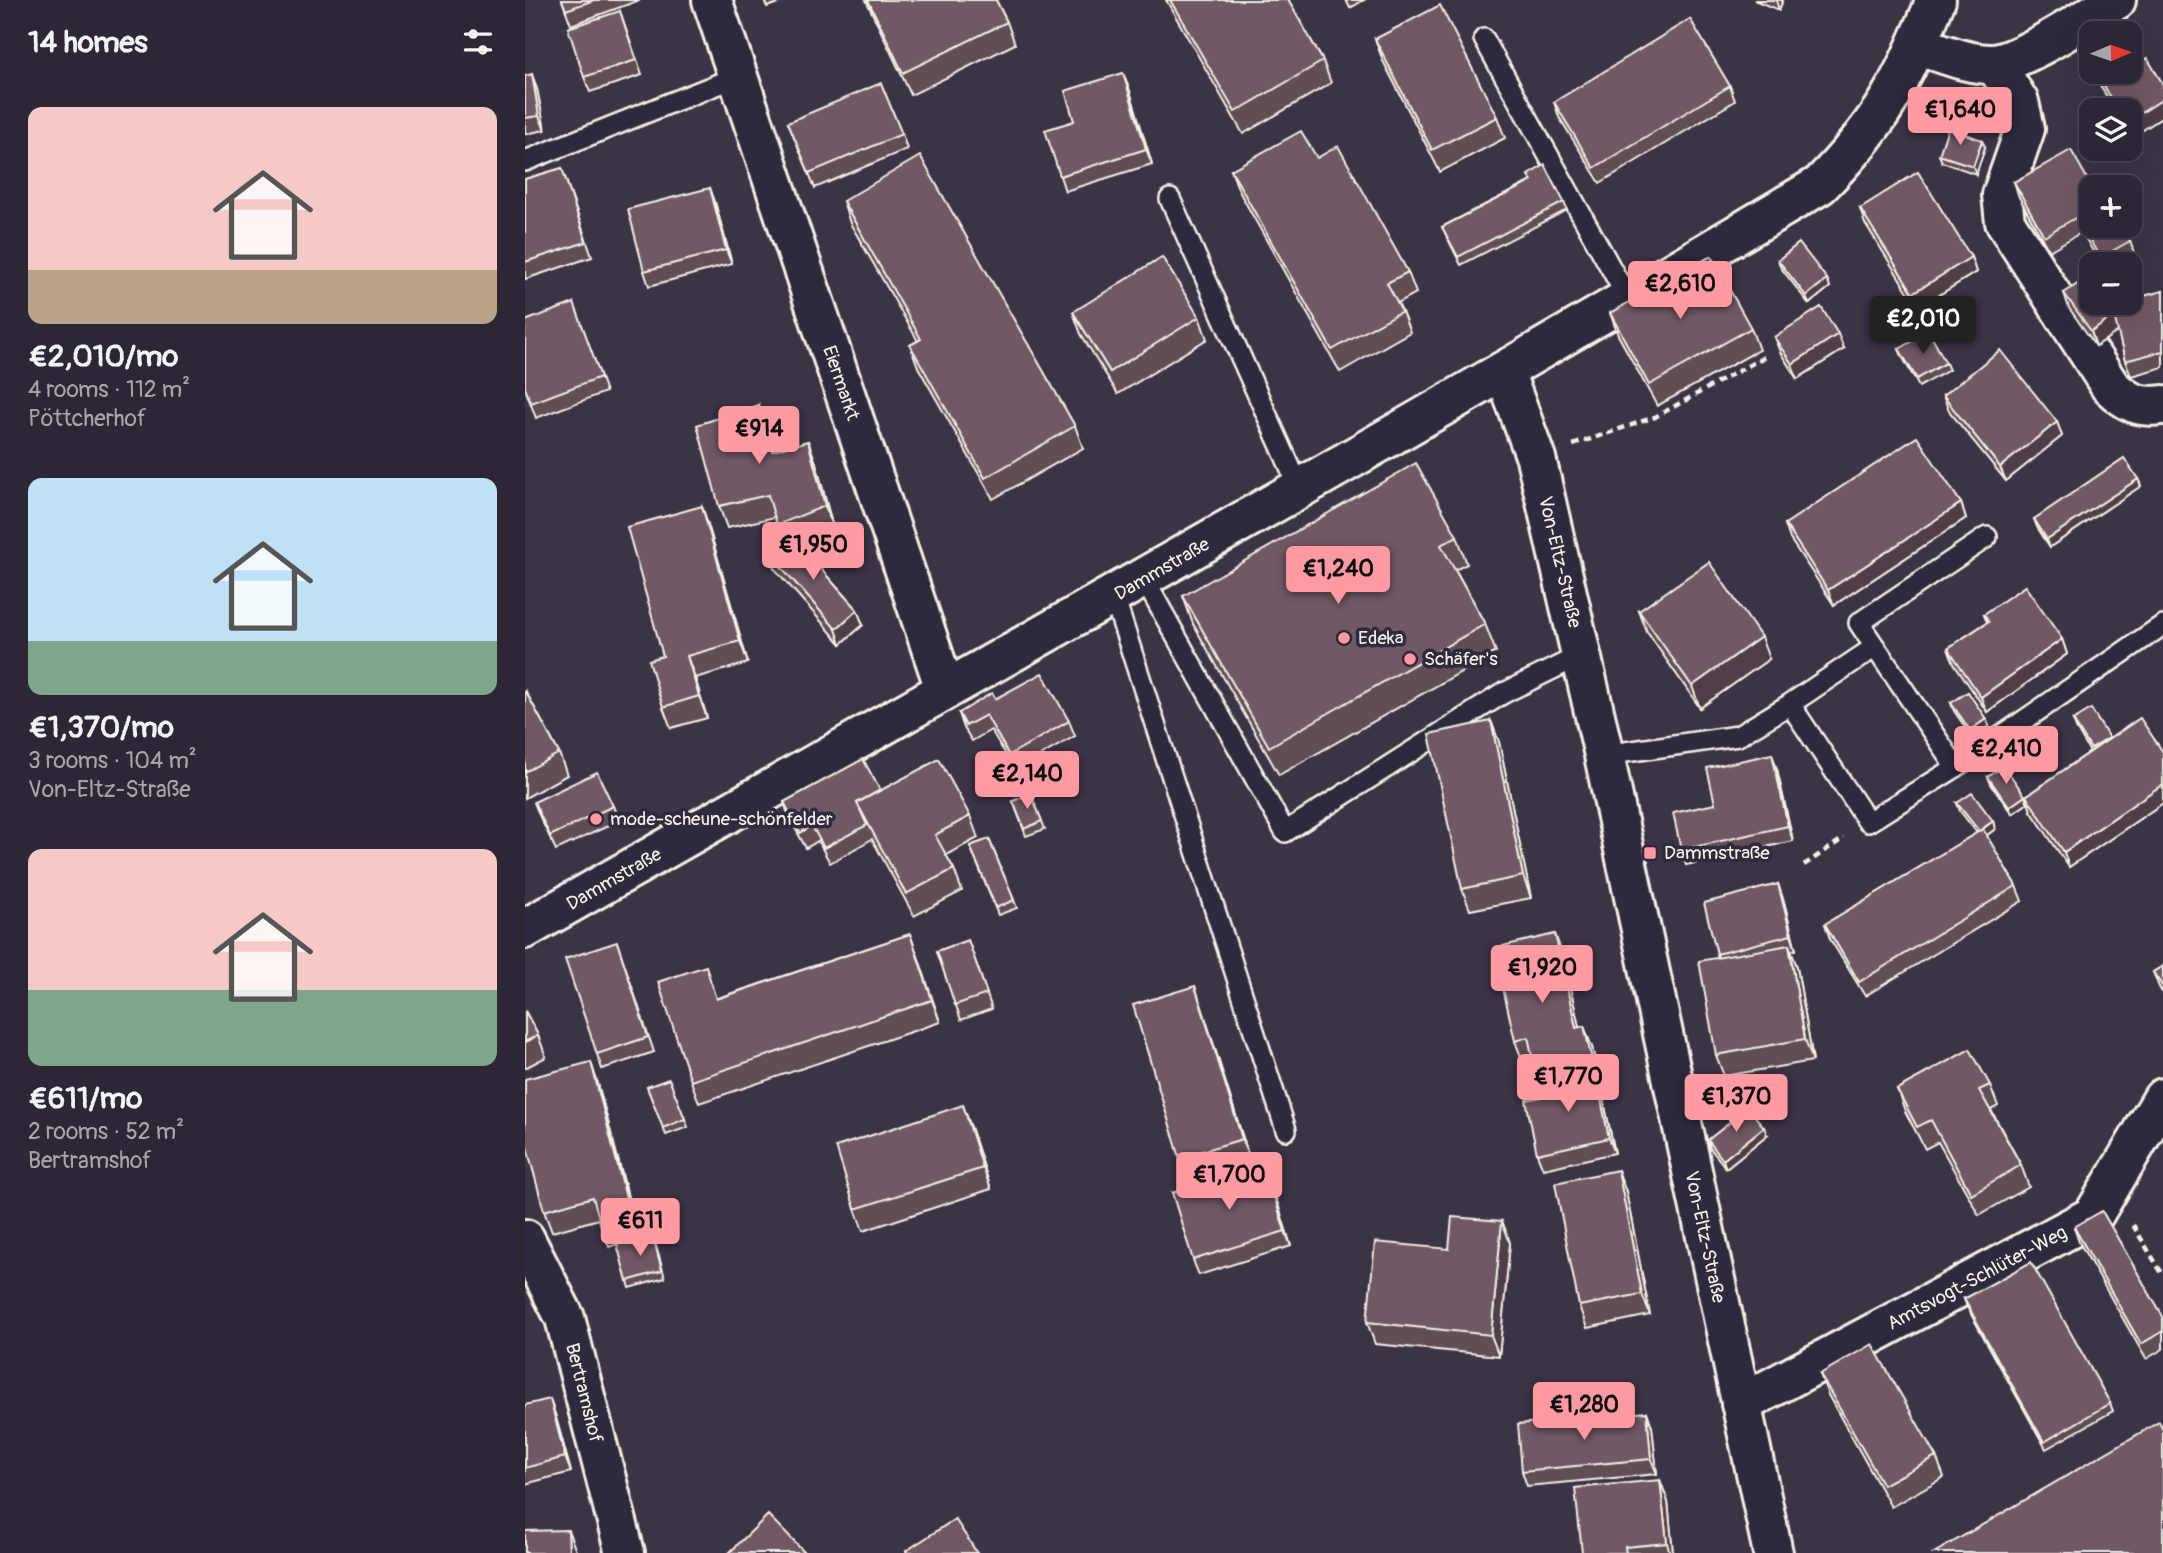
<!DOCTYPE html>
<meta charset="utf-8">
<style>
:root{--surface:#2d2634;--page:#352e3c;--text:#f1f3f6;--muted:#a7a5ac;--line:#48434f;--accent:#ff9aa2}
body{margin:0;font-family:Pangolin,sans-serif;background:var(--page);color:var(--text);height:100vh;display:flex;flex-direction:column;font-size:26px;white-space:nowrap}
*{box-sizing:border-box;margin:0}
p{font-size:23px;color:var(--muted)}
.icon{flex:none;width:38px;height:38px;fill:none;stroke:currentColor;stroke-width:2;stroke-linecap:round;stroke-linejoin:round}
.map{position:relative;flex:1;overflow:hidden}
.details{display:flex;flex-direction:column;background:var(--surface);width:525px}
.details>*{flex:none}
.needle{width:46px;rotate:88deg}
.tools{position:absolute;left:1554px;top:21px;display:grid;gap:14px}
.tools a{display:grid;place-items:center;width:63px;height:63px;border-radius:14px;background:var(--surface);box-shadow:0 7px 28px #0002,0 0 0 2px var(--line);font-size:35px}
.price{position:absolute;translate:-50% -60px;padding:0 16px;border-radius:7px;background:var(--accent);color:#111;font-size:23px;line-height:46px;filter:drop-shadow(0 2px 4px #0008)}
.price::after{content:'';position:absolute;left:50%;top:42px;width:21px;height:16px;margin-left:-10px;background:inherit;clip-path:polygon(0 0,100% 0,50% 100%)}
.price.current{background:#222;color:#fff}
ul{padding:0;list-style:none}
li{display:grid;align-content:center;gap:14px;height:371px;padding:0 28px}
li span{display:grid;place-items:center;height:217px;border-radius:14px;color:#555}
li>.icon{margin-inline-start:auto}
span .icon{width:126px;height:126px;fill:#fffc;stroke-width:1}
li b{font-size:30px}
h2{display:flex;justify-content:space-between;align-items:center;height:84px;padding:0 28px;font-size:30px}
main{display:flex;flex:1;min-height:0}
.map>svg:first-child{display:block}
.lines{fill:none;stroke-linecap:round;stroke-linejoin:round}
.service-casing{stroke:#f4f1e8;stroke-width:24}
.minor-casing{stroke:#f4f1e8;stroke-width:44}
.secondary-casing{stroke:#f4f1e8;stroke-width:44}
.path{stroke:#f4f1e8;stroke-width:4.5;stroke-dasharray:7 5;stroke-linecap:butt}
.service{stroke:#2f2a3d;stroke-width:19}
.minor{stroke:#2f2a3d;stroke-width:38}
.secondary{stroke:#2f2a3d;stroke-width:38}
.wall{fill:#614d57;stroke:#f4f1e8;stroke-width:2}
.shaded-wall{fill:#4f3e47;stroke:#f4f1e8;stroke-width:2}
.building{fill:#715965;stroke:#f4f1e8;stroke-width:2}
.poi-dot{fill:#ff9aa2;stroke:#2f2a3d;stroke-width:2.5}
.labels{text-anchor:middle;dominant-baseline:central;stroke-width:7;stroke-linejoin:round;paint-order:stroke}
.street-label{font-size:19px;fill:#f4f1e8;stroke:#2f2a3d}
.poi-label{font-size:19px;fill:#f4f1e8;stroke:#2f2a3d;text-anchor:start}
</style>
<main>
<section class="details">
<h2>14 homes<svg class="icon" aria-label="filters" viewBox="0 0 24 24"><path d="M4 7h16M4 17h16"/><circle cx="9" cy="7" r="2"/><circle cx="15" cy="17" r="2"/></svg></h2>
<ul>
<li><span style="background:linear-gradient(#f6c9c9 75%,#b9a48a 0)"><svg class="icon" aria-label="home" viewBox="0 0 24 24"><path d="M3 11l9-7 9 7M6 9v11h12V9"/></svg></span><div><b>€2,010/mo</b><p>4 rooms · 112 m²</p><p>Pöttcherhof</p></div></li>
<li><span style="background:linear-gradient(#bfe0f5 75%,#7fa58c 0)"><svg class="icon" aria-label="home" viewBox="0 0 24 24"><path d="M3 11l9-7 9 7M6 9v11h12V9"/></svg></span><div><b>€1,370/mo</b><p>3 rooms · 104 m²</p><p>Von-Eltz-Straße</p></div></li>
<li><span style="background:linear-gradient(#f6c9c9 65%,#7fa58c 0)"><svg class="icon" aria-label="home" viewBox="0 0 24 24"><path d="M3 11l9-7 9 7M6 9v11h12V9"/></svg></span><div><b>€611/mo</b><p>2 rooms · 52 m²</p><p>Bertramshof</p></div></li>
</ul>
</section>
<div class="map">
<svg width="1638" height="1553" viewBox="0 0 1638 1553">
<rect width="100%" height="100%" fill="#3c3345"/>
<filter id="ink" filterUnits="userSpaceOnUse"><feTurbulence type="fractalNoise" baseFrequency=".0143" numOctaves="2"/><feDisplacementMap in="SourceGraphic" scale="14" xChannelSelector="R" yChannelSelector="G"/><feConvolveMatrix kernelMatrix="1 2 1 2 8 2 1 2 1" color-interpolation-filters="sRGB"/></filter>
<g filter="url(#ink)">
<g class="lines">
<defs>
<g id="service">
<path d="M959,39L1103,299"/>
<path d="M0,161L213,76"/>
<path d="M645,199L775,489"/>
<path d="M619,579L760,832L977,694L1056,655"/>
<path d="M589,597L761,1130"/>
<path d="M1350,647L1334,623L1462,537"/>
<path d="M1079,755L1213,736L1265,704L1343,822L1431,767L1350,647L1265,704"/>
<path d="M1431,767L1638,625"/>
</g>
<g id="minor">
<path d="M187,0L420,689"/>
<path d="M1392,45C1416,52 1441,64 1466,64C1494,64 1564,16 1591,0"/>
<path d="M1470,64L1494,102L1500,129L1477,195L1480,222L1585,386C1603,403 1614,408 1638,405"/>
<path d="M979,371L1011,458L1079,755L1248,1553"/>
<path d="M0,1239L40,1318L100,1553"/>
<path d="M1216,1404L1568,1216L1638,1098"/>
</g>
<path id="secondary" d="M0,929C432,682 868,440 1295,185C1357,122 1378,81 1411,0"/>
</defs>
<use href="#service" class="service-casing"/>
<use href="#minor" class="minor-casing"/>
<use href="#secondary" class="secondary-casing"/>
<g class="path">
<path d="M1048,445L1130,417L1239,357"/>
<path d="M1279,865L1319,838"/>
<path d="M1608,1225L1638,1275"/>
</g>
<use href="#service" class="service"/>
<use href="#minor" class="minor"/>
<use href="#secondary" class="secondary"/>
</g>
<g class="wall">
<path d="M37,0H115L46,25Z"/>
<path d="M239,0H262L242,7Z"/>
<path d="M341,0H471L482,22L490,44L386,95Z"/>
<path d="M641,0H763L798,61L806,83L718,134Z"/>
<path d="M821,0H839L825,8Z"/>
<path d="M1229,0H1258L1254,10Z"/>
<path d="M95,11L117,75L65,92L59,77Z"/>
<path d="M1566,37V72H1605L1610,66L1638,84V117L1607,137L1605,134V110H1590L1559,60L1553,45Z"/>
<path d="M850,39L972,117L980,138L915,172L858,61Z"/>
<path d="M0,76L12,89L20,130L0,134Z"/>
<path d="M1205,86L1210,101L1075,183L1034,117L1029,102Z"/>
<path d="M604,88L627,164L540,191L535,176L549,121Z"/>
<path d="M263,122L377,134L382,149L290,188Z"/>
<path d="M1460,147L1451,174L1417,162L1414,155Z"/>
<path d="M792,158L883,272L891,293L873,303L877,311L885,332L815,372L714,191L706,170Z"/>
<path d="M37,168L67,257L0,279V179Z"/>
<path d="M1003,175L1039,202L1042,210L936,265L917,227L1006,181Z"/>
<path d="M1489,182L1566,226L1605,241L1610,256L1595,264H1575L1557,232L1524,251L1494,197Z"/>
<path d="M185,188L190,202L207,264L124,286L119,271Z"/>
<path d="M318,201L550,426L558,448L468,499L393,367L385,345L393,341L325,223Z"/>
<path d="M1335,208L1446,257L1451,272L1393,308L1340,223Z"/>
<path d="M1253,260L1302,279L1305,287L1284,304L1256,268Z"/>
<path d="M1638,291V367L1606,376L1600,361L1593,331L1571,346L1544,308L1539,293L1607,299Z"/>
<path d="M49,303L81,392L11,418L0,388Z"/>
<path d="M548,312L674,317L682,339L593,394L556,334Z"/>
<path d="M1085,313L1226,328L1234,350L1132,406L1093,335Z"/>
<path d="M1249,337L1319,349L1272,379L1255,352Z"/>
<path d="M1374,349L1421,363L1424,370L1394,387L1377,356Z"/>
<path d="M1418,396L1532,422L1537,436L1481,481L1424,411Z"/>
<path d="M234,405L249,451L283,441L291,463L308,528L272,542L332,610L338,625L316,644L249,568L244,553L258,540L250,517L202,528L194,506Z"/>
<path d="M1613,479L1616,486L1525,547L1512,527L1509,519Z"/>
<path d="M1436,503L1441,518L1309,605L1265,539L1260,524Z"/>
<path d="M177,506L184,528L223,663L170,678L182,718L146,728L138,707V656Z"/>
<path d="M932,536L942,564L930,570L960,624L971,652L754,775L668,624L658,596Z"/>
<path d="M1114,611L1244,659L1175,708L1122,632Z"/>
<path d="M1459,614L1537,639L1542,654L1462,712L1429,663L1423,648L1462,622Z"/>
<path d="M0,690L34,753L42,775L0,798Z"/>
<path d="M470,699L544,721L550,736L490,770L466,730L447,741L439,728L434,713Z"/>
<path d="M1426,703L1464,726L1448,738L1429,711Z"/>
<path d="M1548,720L1584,739L1638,752V803L1544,867L1506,811L1501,796L1565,752L1551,728Z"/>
<path d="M966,721L974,742L1006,898L945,910L937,889Z"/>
<path d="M1252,769L1268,841L1161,865L1156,850L1190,804Z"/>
<path d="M1463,777L1500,796L1503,803L1487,814L1466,784Z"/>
<path d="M355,790L445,816L453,838L421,855L429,869L437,891L389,916L347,839L305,863L293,841L281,848L264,817L259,802Z"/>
<path d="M506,794L520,829L501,836L488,801Z"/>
<path d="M9,802L88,806L94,821L31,850L15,817Z"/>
<path d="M1432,803L1468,821L1470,829L1461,836L1491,886L1497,901L1340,996L1305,939L1300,924L1452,833L1435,811Z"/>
<path d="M464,839L492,908L473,915L445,846Z"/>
<path d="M1253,884L1258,899L1271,950L1266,951L1272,967L1288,1061L1199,1076L1191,1055L1193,958L1192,954Z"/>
<path d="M385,934L415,1022L174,1103L166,1081L192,998Z"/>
<path d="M443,940L467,1009L436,1020L412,951Z"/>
<path d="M92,942L129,1052L77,1069L72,1054Z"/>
<path d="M1038,956L1054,1027L1067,1047L1090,1153L1018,1169L1012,1154L1018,1097L1008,1060L998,1062L990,1041Z"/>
<path d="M1638,966V994L1634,987L1628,972Z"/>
<path d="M675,1001L723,1154L661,1173L655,1158Z"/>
<path d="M0,1011L13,1035L21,1057L0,1068Z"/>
<path d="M144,1079L163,1127L141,1135L122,1087Z"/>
<path d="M73,1084L114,1238L130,1242L140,1278L105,1288L92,1244L84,1247L74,1219L27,1232L19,1211Z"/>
<path d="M1465,1085L1473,1106L1466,1110L1496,1165L1504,1187L1454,1215L1413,1142L1400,1149L1380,1111L1372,1089Z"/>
<path d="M446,1127L466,1189L338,1231L330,1209Z"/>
<path d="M1242,1135L1201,1168L1185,1148L1183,1140Z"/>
<path d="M745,1179L766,1246L674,1275L668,1260Z"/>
<path d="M1101,1192L1125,1315L1062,1328L1054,1306Z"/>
<path d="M977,1221L985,1243L974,1356L850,1344L842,1322L924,1249Z"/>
<path d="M1549,1227L1638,1317V1349L1621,1359L1554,1242Z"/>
<path d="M1439,1299L1585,1403L1588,1411L1521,1449L1442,1307Z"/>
<path d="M1295,1374L1411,1456L1419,1477L1366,1507L1303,1395Z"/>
<path d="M0,1405L30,1414L46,1472L0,1484Z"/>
<path d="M1122,1412L1127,1427L1132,1474L1002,1486L997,1471Z"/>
<path d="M1135,1480L1143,1502L1148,1553H1057Z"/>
</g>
<g class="shaded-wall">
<path d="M1251,0H1258L1254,10Z"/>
<path d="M598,73L604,88L627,164L621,149Z"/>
<path d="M7,74L12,89L20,130L14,116Z"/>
<path d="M1638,99V117L1607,137L1605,132V120Z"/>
<path d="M1457,140L1460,147L1451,174L1448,166Z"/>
<path d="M185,188L190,202L207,264L201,250Z"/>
<path d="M1446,257L1451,272L1393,308L1388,293Z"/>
<path d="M1302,279L1305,287L1284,304L1281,296Z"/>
<path d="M1589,315L1595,330L1571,346L1566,331Z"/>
<path d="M1313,334L1319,349L1272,379L1267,364Z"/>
<path d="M1532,422L1537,436L1481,481L1475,467Z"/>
<path d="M283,441L291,463L308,528L300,506Z"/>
<path d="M1613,479L1616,486L1525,547L1522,539Z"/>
<path d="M1436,503L1441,518L1309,605L1303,590Z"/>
<path d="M177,506L184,528L223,663L215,641Z"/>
<path d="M332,610L338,625L316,644L311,629Z"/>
<path d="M1236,637L1244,659L1175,708L1167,686Z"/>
<path d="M1537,639L1542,654L1462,712L1456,697Z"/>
<path d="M162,656L170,678L182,718L174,696Z"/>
<path d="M1461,719L1464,726L1448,738L1445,730Z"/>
<path d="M966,721L974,742L1006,898L998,876Z"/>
<path d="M1247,754L1252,769L1268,841L1263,826Z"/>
<path d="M1638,784V803L1544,867L1539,852Z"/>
<path d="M1500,796L1503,803L1487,814L1484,807Z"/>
<path d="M1468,821L1470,829L1457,839L1454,832Z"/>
<path d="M1253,884L1258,899L1271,950L1266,935Z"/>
<path d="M385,934L393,956L415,1022L407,1000Z"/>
<path d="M1030,934L1038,956L1059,1049L1051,1028Z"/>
<path d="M1264,945L1272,967L1288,1061L1280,1039Z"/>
<path d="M670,986L675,1001L723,1154L717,1139Z"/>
<path d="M1059,1026L1067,1047L1090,1153L1084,1138Z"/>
<path d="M66,1062L73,1084L114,1239L106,1217Z"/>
<path d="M438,1105L446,1127L466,1189L458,1168Z"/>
<path d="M1239,1127L1242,1135L1201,1168L1198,1160Z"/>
<path d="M739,1164L745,1179L766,1246L760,1231Z"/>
<path d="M1093,1170L1101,1192L1125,1315L1117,1294Z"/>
<path d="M977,1221L985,1243L974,1356L966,1335Z"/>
<path d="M25,1399L30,1414L46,1472L40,1457Z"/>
<path d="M1122,1412L1127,1427L1132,1474L1126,1459Z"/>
<path d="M1135,1480L1143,1502L1148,1553H1145L1142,1543Z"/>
<path d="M43,1530L51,1551V1553H44Z"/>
</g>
<g class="building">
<path d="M37,0H69L41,10Z"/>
<path d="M343,0H471L482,22L378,73Z"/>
<path d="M645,0H763L798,61L710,112Z"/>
<path d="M915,5L972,117L907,150L850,39Z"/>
<path d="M95,11L111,60L59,77L43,28Z"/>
<path d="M1165,19L1205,86L1069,168L1029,102Z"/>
<path d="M1584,25L1590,33H1571Z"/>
<path d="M1566,37V66L1553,45Z"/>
<path d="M1605,57L1610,66L1622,58L1638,84V99L1605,120V110H1594L1570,72H1605Z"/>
<path d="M598,73L621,149L535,176L520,130L549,121L540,91Z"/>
<path d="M7,74L14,116L0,118V76Z"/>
<path d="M356,83L377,134L284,173L263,122Z"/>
<path d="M1423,128L1457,140L1448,166L1414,155Z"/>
<path d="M776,131L792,158L813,146L883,272L862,283L877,311L807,350L706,170Z"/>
<path d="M1546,150L1567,187H1566V226H1596L1605,241L1575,258L1552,217L1519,236L1489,182Z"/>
<path d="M395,156L550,426L460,478L385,345L396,339L318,201Z"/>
<path d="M1020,165L1039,202L933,257L917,227L1007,181L1003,175Z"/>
<path d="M37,168L61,242L0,262V179Z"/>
<path d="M1393,172L1446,257L1388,293L1335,208Z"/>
<path d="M185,188L201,250L119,271L103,209Z"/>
<path d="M1274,243L1302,279L1281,296L1253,260Z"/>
<path d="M1186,256L1226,328L1124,385L1085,313Z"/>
<path d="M637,257L674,317L585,372L548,312Z"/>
<path d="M1566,275V303H1605V295L1607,299L1638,291V351L1600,361L1589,315L1566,331L1539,293Z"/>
<path d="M49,303L76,377L6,403L0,388V321Z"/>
<path d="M1296,307L1313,334L1267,364L1249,337Z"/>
<path d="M1404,332L1421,363L1392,379L1374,349Z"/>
<path d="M1475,350L1532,422L1475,467L1418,396Z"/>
<path d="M234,405L248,451L283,441L300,506L252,525L243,495L194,506L172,425Z"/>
<path d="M1392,437L1436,503L1303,590L1260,524Z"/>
<path d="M1599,458L1613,479L1522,539L1509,519Z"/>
<path d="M891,463L932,536L916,545L960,624L744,747L658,596Z"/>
<path d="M177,506L215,641L162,656L174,696L138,707L124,660L138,656L102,527Z"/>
<path d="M265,534L332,610L311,629L244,553Z"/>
<path d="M1184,562L1236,637L1167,686L1114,611Z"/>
<path d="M1500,586L1537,639L1456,697L1423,648L1464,621L1459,614Z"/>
<path d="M517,673L544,721L484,755L461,715L441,726L434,713L467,693L470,699Z"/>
<path d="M0,690L34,753L0,772Z"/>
<path d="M1443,692L1461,719L1445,730L1426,703Z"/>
<path d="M1566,709L1584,738L1566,749L1548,720Z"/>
<path d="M1615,718L1638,752V784L1539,852L1501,796Z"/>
<path d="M966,721L998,876L937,889L904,734Z"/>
<path d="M1247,754L1263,826L1156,850L1148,813L1190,804L1182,768Z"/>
<path d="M338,759L355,790L332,803L342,825L299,848L287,826L275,833L259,802Z"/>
<path d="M414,759L445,816L410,835L429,869L381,894L332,803Z"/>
<path d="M1479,766L1500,796L1484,807L1463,777Z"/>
<path d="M72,772L88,806L25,836L9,802Z"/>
<path d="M1447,793L1468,821L1454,831L1432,803Z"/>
<path d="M506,794L517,821L499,829L488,801Z"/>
<path d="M1458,829L1491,886L1334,982L1300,924Z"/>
<path d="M464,839L489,900L471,908L445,846Z"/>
<path d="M1253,884L1266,935L1192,954L1179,903Z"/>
<path d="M385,934L407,1000L166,1081L133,982L181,966L191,999Z"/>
<path d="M1030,934L1051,1028L1059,1026L1068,1064L1012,1077L1003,1037L990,1041L969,948Z"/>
<path d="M443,940L462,994L430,1005L412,951Z"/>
<path d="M92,942L123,1037L72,1054L40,959Z"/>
<path d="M1264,945L1280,1039L1191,1055L1174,961Z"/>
<path d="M1638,966V987L1628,972Z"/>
<path d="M670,986L717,1139L655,1158L608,1005Z"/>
<path d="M0,1011L13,1035L0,1042Z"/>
<path d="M1445,1049L1465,1085L1454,1090L1496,1165L1446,1194L1406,1120L1392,1127L1372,1089Z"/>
<path d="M66,1062L106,1217L76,1225L68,1197L19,1211L0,1140V1079Z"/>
<path d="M1070,1071L1084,1138L1012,1154L1001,1100L1018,1097L1015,1084Z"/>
<path d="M144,1079L160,1119L138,1128L122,1087Z"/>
<path d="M438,1105L458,1168L330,1209L311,1147Z"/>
<path d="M1223,1108L1239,1127L1198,1160L1183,1140Z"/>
<path d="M739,1164L760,1231L668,1260L647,1193Z"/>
<path d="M1093,1170L1117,1294L1054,1306L1030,1183Z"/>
<path d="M1577,1211L1638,1317V1331L1616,1344L1549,1227Z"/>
<path d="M927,1217L977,1221L966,1335L842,1322L850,1242L924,1249Z"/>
<path d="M127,1234L137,1271L102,1281L92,1244Z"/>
<path d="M1506,1262L1585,1403L1519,1442L1439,1299Z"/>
<path d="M1347,1344L1411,1456L1358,1485L1295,1374Z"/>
<path d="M25,1399L40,1457L0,1468V1405Z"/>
<path d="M1122,1412L1126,1459L997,1471L993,1424Z"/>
<path d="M1634,1422L1638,1430V1553H1409Z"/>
<path d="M1135,1480L1142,1543L1100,1547L1101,1553H1057L1050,1488Z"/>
<path d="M243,1515L280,1553H204Z"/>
<path d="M430,1519L452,1553H382L381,1551Z"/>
<path d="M43,1530L44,1553H0V1531Z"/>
</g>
</g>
<g class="poi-dot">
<circle cx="819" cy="638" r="7"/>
<circle cx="885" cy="659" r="7"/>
<circle cx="71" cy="819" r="7"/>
<rect x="1118" y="846" width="14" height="14" rx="3.5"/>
</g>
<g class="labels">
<g class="street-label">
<text transform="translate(316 383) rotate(71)">Eiermarkt</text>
<text transform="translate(1035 562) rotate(77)">Von-Eltz-Straße</text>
<text transform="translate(637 569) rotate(-30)">Dammstraße</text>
<text transform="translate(89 879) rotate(-30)">Dammstraße</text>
<text transform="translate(1180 1237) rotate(78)">Von-Eltz-Straße</text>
<text transform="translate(1452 1278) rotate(-28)">Amtsvogt-Schlüter-Weg</text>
<text transform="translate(59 1393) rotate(76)">Bertramshof</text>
</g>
<g class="poi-label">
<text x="833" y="638">Edeka</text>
<text x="899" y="659">Schäfer's</text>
<text x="85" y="819">mode-scheune-schönfelder</text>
<text x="1139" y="853">Dammstraße</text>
</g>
</g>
</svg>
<div class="tools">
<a><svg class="needle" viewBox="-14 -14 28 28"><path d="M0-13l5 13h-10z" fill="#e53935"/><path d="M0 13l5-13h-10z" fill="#a7a5ac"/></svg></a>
<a><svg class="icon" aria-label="layers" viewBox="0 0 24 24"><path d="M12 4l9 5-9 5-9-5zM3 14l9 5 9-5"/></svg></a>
<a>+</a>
<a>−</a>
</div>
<b class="price" style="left:1435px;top:147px">€1,640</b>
<b class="price" style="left:1155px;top:321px">€2,610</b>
<b class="price current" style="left:1398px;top:356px">€2,010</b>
<b class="price" style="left:234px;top:466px">€914</b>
<b class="price" style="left:288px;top:582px">€1,950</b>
<b class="price" style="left:813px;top:606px">€1,240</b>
<b class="price" style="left:1481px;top:786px">€2,410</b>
<b class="price" style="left:502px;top:811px">€2,140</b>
<b class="price" style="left:1017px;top:1005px">€1,920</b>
<b class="price" style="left:1043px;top:1114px">€1,770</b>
<b class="price" style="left:1211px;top:1134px">€1,370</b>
<b class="price" style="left:704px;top:1212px">€1,700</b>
<b class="price" style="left:115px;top:1258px">€611</b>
<b class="price" style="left:1059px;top:1442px">€1,280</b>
</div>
</main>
